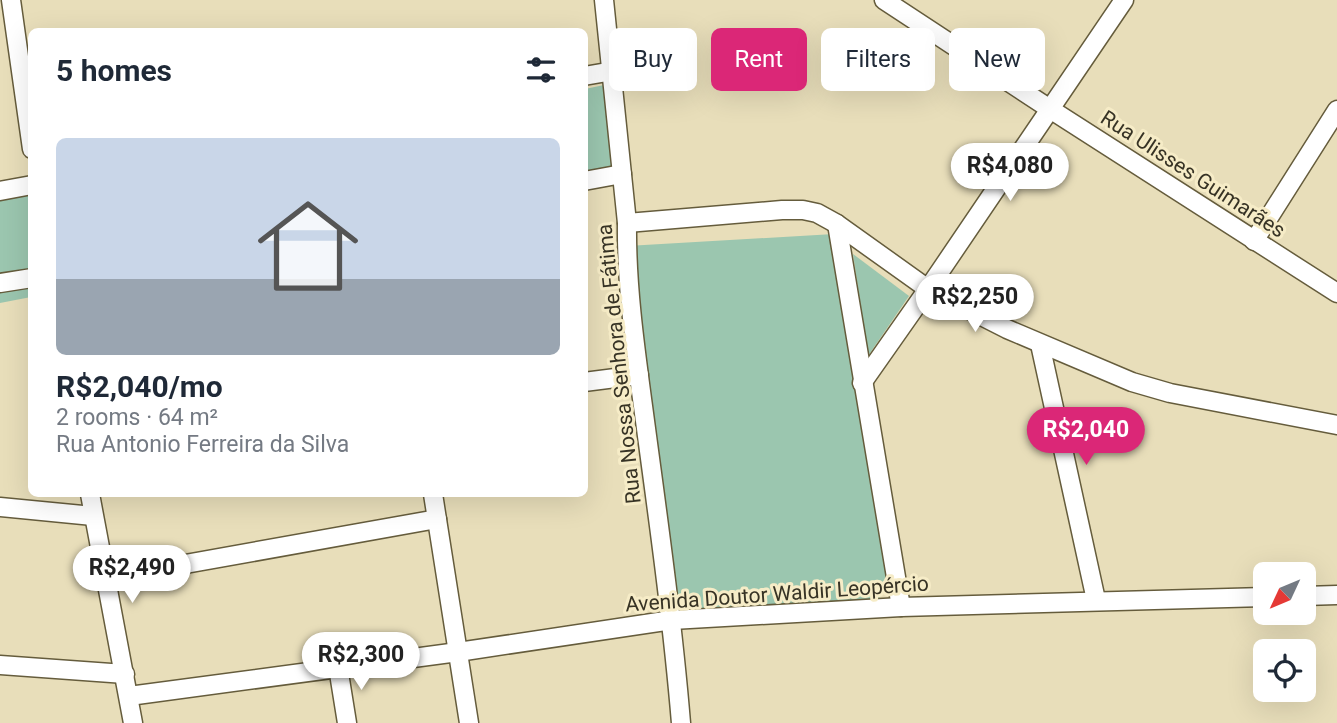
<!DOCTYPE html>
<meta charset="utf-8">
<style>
:root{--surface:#fff;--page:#f2f2f3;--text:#1f2937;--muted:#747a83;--accent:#db2777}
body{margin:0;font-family:Roboto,sans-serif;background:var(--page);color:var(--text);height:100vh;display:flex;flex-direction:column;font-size:26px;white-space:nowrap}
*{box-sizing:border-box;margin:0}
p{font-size:23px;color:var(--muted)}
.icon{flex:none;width:38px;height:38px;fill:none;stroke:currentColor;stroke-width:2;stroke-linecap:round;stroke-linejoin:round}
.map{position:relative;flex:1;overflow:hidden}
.side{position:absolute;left:28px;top:28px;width:560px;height:469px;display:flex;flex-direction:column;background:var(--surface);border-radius:10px;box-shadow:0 7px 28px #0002}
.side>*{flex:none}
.top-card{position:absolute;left:609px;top:28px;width:623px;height:63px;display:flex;gap:14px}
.needle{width:46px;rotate:226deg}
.fabs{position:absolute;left:1253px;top:562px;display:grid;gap:14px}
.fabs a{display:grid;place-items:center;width:63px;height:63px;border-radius:10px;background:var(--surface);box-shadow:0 7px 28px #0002;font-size:35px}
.price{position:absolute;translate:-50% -60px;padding:0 16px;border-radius:24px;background:#fff;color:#222;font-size:23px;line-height:46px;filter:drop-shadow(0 2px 4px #0008)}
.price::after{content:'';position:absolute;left:50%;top:42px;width:21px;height:16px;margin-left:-10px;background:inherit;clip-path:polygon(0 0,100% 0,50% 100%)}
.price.current{background:var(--accent);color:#fff}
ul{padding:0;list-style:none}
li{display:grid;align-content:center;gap:14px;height:371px;padding:0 28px}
li span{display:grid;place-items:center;height:217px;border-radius:10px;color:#555}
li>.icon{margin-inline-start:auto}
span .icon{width:126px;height:126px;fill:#fffc;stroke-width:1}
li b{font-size:30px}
h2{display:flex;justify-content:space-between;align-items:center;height:84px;padding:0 28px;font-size:30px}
.pill{padding:0 24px;border-radius:10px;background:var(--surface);box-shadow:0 7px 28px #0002;font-size:24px;line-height:63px}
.pill.current{background:var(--accent);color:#fff}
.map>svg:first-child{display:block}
.green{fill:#9bc6af}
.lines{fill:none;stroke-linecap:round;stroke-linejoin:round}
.minor-casing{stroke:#655c3c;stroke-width:21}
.minor{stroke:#fff;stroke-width:18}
.labels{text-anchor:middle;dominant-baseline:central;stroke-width:6;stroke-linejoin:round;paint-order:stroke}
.street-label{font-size:21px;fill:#373325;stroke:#f6ecc7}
</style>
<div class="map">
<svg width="1337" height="723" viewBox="0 0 1337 723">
<rect width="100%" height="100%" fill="#e8deba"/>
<g class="green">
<path d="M604,85L628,182L585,190V89Z"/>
<path d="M31,185V297L0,303V194Z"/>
<path d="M834,234L896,577L871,608H670L627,246Z"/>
<path d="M853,254L909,296L868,356Z"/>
</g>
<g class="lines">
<defs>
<g id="minor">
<path d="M11,0L32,149"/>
<path d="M604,0L627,223C626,293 638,367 647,436C660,532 673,627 681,723"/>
<path d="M884,0L1050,109L1337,293"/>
<path d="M584,76L613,71"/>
<path d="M584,181L622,174"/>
<path d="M0,191L32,185"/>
<path d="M627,223L782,210H803L817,213L837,224L928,289L1007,329L1132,382L1170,393L1337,425"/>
<path d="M837,224L901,607"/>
<path d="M1254,241L1337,110"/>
<path d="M0,283L32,278"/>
<path d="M1040,344L1096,600"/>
<path d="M584,382L639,375"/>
<path d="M862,383L928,289L1124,0"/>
<path d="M90,494L133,723"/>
<path d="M433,494L469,723"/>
<path d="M0,507L93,516"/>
<path d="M107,578L437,519"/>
<path d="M1304,596L1337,595"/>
<path d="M0,665L125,674"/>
<path d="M338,667L347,723"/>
<path d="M129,696L458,652L672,620L901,607L1265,597"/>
</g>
</defs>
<use href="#minor" class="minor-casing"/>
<use href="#minor" class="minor"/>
</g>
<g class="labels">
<g class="street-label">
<text transform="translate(1193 174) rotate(33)">Rua Ulisses Guimarães</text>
<text transform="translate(619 364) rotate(-96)">Rua Nossa Senhora de Fátima</text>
<text transform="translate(777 594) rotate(-4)">Avenida Doutor Waldir Leopércio</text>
</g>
</g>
</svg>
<div class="fabs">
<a><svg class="needle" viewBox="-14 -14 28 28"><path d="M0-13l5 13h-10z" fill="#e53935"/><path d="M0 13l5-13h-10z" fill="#747a83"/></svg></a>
<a><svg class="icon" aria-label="locate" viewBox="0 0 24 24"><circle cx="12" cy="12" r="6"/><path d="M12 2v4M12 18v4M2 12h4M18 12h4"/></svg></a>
</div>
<b class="price" style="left:1010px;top:203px">R$4,080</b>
<b class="price" style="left:975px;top:334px">R$2,250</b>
<b class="price current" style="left:1086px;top:467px">R$2,040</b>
<b class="price" style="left:132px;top:605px">R$2,490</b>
<b class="price" style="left:361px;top:692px">R$2,300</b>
<div class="top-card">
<a class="pill">Buy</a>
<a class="pill current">Rent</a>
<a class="pill">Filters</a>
<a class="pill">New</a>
</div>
<section class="side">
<h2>5 homes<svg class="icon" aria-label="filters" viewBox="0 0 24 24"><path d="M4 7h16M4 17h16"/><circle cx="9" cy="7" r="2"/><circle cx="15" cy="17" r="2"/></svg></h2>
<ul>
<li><span style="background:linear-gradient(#c9d6e8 65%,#9aa5b1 0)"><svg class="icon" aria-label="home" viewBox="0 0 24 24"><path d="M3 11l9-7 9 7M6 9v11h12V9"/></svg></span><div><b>R$2,040/mo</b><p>2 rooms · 64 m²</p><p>Rua Antonio Ferreira da Silva</p></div></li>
</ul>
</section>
</div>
